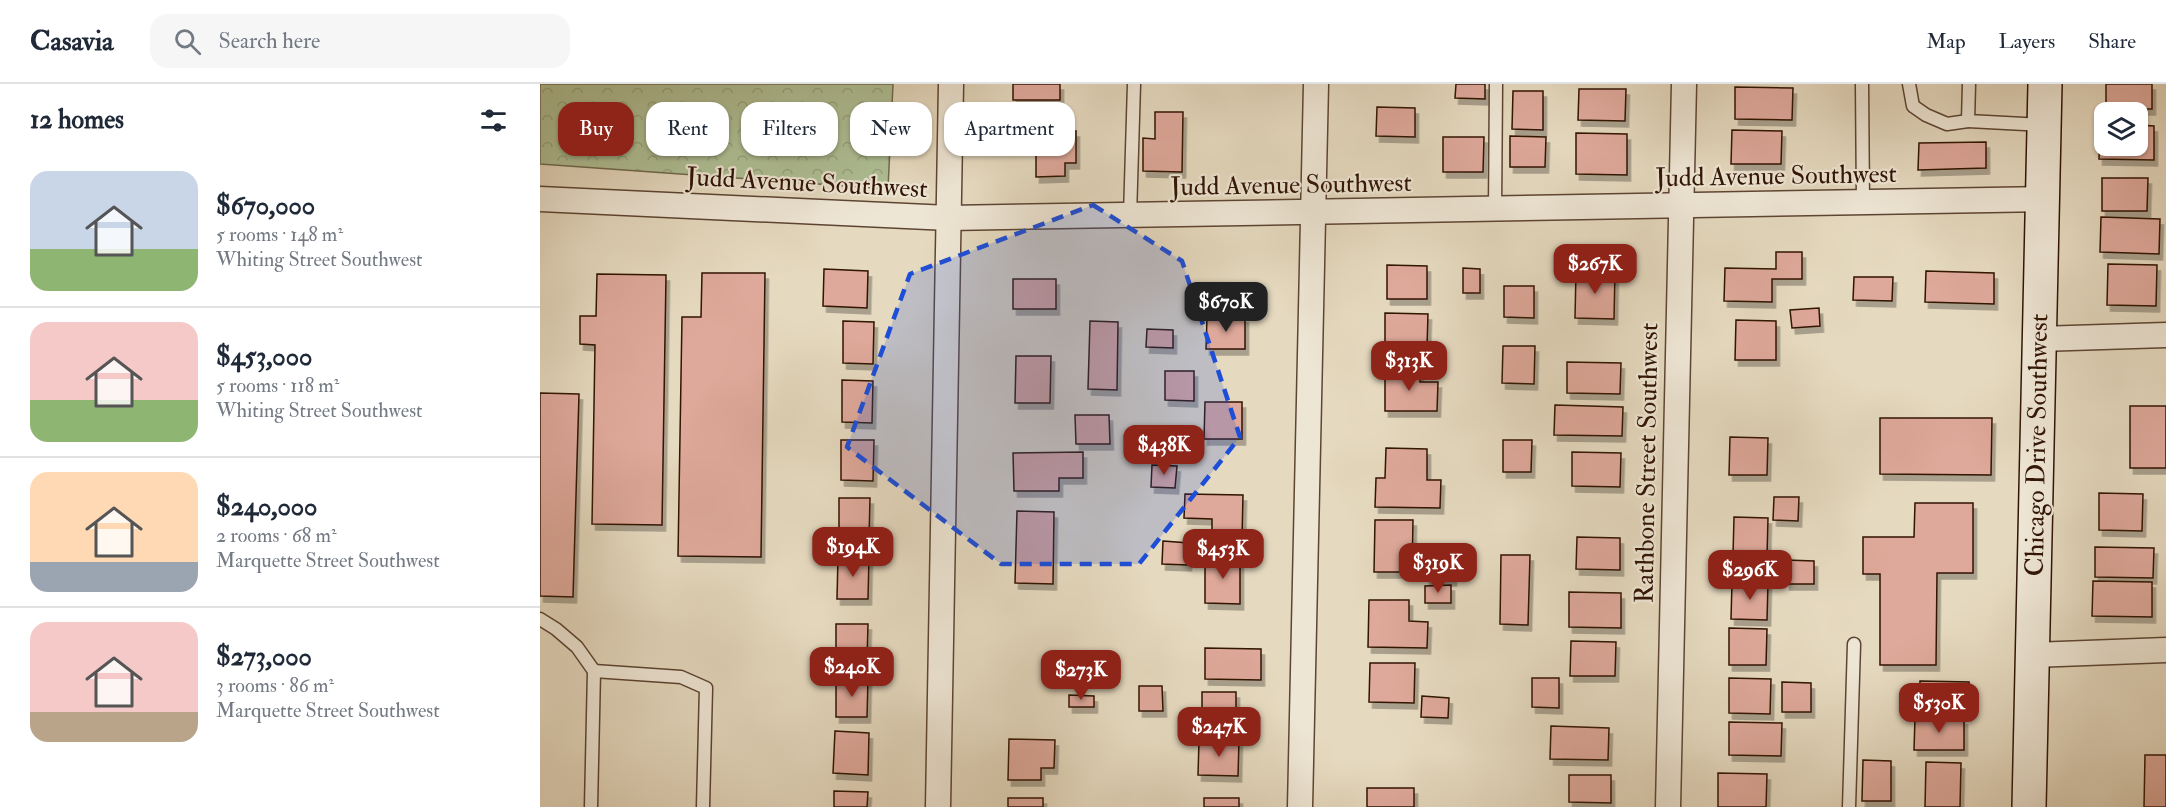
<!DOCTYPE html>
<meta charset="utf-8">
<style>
:root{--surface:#fff;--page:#f6f6f7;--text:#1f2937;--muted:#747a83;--line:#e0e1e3;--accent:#8f2418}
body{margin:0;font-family:"IM FELL Double Pica",serif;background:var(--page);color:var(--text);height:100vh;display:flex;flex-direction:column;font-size:22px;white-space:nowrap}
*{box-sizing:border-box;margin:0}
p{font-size:20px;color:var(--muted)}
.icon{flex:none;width:33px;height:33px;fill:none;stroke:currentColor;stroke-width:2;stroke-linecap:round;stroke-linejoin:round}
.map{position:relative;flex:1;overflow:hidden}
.panel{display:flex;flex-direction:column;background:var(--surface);width:540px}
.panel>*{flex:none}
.top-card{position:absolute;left:18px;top:18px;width:570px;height:54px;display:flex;gap:12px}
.tools{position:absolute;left:1554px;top:18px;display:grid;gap:12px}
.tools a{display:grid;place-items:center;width:54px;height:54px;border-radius:12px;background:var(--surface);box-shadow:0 2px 4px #0004;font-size:30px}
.price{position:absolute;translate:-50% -51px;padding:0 14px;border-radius:12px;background:var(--accent);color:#fff;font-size:20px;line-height:39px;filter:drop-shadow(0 2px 3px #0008)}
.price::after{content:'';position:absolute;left:50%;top:36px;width:18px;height:14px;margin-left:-9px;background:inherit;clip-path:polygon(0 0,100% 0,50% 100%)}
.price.on{background:#222;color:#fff}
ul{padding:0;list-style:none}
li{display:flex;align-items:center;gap:18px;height:150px;padding:0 30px}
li+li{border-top:2px solid var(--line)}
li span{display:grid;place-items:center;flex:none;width:168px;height:120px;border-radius:18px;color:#555}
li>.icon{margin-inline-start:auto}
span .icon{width:72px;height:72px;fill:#fffc;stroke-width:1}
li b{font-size:26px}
h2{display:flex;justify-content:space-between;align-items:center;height:72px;padding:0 30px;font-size:26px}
.pill{padding:0 21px;border-radius:18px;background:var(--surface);box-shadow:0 2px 4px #0004;font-size:21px;line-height:54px}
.pill.on{background:var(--accent);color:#fff}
header{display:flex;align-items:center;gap:36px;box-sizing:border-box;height:84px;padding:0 30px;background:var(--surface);border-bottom:2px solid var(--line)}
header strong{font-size:28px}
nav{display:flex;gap:33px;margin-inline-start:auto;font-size:21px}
.search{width:420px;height:54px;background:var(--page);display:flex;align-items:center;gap:15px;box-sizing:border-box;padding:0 21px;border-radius:18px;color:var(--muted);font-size:22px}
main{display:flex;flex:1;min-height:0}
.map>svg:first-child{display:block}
.park{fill:url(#park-crowns);stroke:#706a4d;stroke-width:1.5}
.building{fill:#dea89a;stroke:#301404;stroke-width:1.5;filter:url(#shadow)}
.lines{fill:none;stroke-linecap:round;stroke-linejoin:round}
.service-casing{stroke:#5d4533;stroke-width:15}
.minor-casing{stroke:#5d4533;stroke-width:27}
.secondary-casing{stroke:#301404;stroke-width:36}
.service{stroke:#eee6d5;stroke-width:12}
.minor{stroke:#eee6d5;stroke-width:24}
.secondary{stroke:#eee6d5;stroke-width:33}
.marked{fill:#1d4ed8;fill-opacity:0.2;stroke:#1d4ed8;stroke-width:4.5;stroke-dasharray:12 8;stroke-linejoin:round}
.labels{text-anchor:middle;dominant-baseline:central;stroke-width:4.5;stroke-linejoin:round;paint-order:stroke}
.street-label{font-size:26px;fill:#301404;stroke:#eee6d5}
</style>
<header>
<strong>Casavia</strong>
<div class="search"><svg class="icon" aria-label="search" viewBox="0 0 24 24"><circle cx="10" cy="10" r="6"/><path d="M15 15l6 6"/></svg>Search here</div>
<nav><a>Map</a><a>Layers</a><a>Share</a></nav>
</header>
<main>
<section class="panel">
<h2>12 homes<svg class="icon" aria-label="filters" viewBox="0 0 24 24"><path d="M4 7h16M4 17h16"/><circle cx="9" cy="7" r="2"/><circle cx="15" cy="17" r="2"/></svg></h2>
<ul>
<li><span style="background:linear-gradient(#c9d6e8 65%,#8fb573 0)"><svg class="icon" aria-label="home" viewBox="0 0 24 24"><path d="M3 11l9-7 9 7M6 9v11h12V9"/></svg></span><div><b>$670,000</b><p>5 rooms · 148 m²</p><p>Whiting Street Southwest</p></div></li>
<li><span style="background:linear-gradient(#f6c9c9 65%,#8fb573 0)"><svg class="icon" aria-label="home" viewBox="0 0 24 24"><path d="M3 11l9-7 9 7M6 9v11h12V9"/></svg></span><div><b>$453,000</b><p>5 rooms · 118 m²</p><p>Whiting Street Southwest</p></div></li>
<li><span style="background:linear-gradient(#ffd9b3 75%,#9aa5b1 0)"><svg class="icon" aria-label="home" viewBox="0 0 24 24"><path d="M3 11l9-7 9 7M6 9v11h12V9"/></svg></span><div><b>$240,000</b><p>2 rooms · 68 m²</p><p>Marquette Street Southwest</p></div></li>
<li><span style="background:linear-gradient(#f6c9c9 75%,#b9a48a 0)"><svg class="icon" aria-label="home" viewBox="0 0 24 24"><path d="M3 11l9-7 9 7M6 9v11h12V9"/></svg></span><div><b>$273,000</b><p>3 rooms · 86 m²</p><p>Marquette Street Southwest</p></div></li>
</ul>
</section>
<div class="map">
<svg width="1626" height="723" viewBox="0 0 1626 723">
<defs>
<pattern id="park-crowns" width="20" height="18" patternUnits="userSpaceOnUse" patternTransform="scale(1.5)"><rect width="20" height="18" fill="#afc096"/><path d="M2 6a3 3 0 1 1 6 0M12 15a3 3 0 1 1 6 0" fill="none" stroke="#97a480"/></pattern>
<filter id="shadow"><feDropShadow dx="3.5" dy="6" stdDeviation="0" flood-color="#0004"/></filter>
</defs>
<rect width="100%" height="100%" fill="#e5d9bf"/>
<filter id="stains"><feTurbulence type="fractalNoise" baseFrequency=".00333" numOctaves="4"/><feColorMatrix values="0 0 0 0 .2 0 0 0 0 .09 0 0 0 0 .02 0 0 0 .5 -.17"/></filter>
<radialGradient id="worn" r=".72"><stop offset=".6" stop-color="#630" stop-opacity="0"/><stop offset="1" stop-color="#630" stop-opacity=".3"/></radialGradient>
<path class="park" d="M0,0H353L348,105L0,80Z"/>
<g class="building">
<rect x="473" y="0" width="47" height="16"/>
<path d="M916,0H945V15L915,14Z"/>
<rect x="1566" y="0" width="46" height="25"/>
<path d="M1195,3L1253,4L1252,36L1195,35Z"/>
<path d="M1039,5H1086L1085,37L1038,36Z"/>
<path d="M973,7H1003V46L972,45Z"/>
<path d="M837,23L875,24V53L836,52Z"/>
<path d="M615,28H643L642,88L603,87V54L615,55Z"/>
<path d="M496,32H523V47H536V79H525V92L496,93Z"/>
<path d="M1560,41H1564V62H1598V41L1614,42V76L1559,75Z"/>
<path d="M1192,46L1242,47L1241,80H1191Z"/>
<path d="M1036,49L1087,50V91L1036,90Z"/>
<path d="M970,52L1006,53L1005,83H970Z"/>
<path d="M903,53H944L943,88H903Z"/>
<path d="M1446,58V84L1378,86L1379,59Z"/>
<path d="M1562,94H1608L1607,127H1562Z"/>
<path d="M1561,133L1620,135L1619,170L1560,168Z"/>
<path d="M1236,168H1262V195H1232V218L1184,217L1185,184L1236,185Z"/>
<path d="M1568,180L1617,181L1616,222L1567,221Z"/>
<path d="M847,181L887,182V215H847Z"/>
<path d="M923,184L940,185V209H923Z"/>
<path d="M284,185L328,187L327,224L283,222Z"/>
<path d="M1036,187L1075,188L1074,235L1035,234Z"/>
<path d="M1386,187L1454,189V220L1385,218Z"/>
<path d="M162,189H225L221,473L138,472L142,233H161Z"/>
<path d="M57,190L126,191L122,441L52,440L55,261L40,260V232H56Z"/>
<path d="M1314,193H1353L1352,217L1313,216Z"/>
<rect x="473" y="195" width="43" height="30"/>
<path d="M964,202H994V234L964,233Z"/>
<path d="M1279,224L1280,242L1252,244L1250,226Z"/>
<path d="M845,229L888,230L887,263L845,262Z"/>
<path d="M667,232L705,233V265H666Z"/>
<path d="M1196,236L1236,237V276H1195Z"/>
<path d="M303,237L334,238L333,280L303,279Z"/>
<path d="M550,237L578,238L577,306L548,305Z"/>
<path d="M607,245L633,246V264L606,263Z"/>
<path d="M963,262H995L994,300L962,299Z"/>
<path d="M476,272H511L510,319H475Z"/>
<path d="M1027,278L1081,279L1080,310L1027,309Z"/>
<path d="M845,285L880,286V298H898L897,327H845Z"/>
<path d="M625,287H654V317L625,316Z"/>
<path d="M302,296L333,297L332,339L302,338Z"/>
<path d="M0,309L39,310L33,513L0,512Z"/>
<path d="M665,318H702V355H664Z"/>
<path d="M1015,321L1083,323L1082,352L1014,351Z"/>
<rect x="1590" y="322" width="36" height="62"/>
<path d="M535,331H569L570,360H536Z"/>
<path d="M1340,334H1452L1451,391L1340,390Z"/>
<path d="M1190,353L1228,354L1227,391H1189Z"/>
<path d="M301,356H334L333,397L301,396Z"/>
<path d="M963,356H992L991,388H963Z"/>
<path d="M846,364L887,365V396H901L900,424L835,423L836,394H845Z"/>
<path d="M543,368V394H519V407H474L473,369Z"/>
<path d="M1032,368L1081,369L1080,403L1032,402Z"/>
<path d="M612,381L637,382L635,404L611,403Z"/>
<path d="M1559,409L1603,410L1602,447L1559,446Z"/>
<path d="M645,410L703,411L702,454L672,453V435L644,434Z"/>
<path d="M1234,413H1259L1258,437L1233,436Z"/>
<path d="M299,414H330L329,455H299Z"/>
<path d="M1375,419H1433V489H1397L1396,581H1340V490H1323V453H1374Z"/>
<path d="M477,427L514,428L513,500L475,499Z"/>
<path d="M1194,433L1228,434L1227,472L1193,471Z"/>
<path d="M835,436H873L872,488H834Z"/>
<path d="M1037,453L1080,454V486L1036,485Z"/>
<path d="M623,457L649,459L648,481L622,480Z"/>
<path d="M1555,463L1614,464L1613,494L1555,493Z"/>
<path d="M887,470H914L913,496H886Z"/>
<path d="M961,471H990L988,541L960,540Z"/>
<path d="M298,473H329L328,515H297Z"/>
<path d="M665,473H700V520L665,519Z"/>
<path d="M1246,476L1274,477V500H1246Z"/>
<path d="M1553,497L1612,498V533L1552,532Z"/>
<path d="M1192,498L1228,499L1227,536L1191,535Z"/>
<path d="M911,501V519H885V502Z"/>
<path d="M1029,508L1081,509V544L1029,543Z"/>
<path d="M829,516H869V537L888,538L887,564L828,563Z"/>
<path d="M296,540H328L327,575L296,574Z"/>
<path d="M1189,544L1227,545L1226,581H1189Z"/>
<path d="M1031,557L1076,558L1075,592H1030Z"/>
<path d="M665,564L721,565V596L665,595Z"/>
<path d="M830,579H875L874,619L829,618Z"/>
<path d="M296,594L328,595L327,633H296Z"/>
<path d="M992,594H1019V624L992,623Z"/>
<path d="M1189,594L1231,595L1230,630L1189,629Z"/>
<path d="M1380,597L1429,598V627L1379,626Z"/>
<path d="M1242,598L1271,599V628H1242Z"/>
<path d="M599,602H622L623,627H599Z"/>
<path d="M662,608H696V639L662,638Z"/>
<path d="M529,611L554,612V623H529Z"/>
<path d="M882,612L909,614L908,634L881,633Z"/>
<path d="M1375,634L1424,635V666H1374Z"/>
<path d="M1189,638L1242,639L1241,672L1189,671Z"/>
<path d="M1011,642L1069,644L1068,676L1010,675Z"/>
<path d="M295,647L329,649L328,691L293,689Z"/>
<path d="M469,655L515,656L514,684H501V696H468Z"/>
<path d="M659,657H699L698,692L658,691Z"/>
<path d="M1605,671H1626V723H1604Z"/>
<path d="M1323,676L1351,677V717H1322Z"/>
<path d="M1386,678L1421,679L1420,723H1385Z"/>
<path d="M1178,689L1227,690L1226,723H1178Z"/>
<path d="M1029,691H1071V719L1029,718Z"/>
<rect x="827" y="704" width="47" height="19"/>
<path d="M294,707L328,708L327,723H294Z"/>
<rect x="468" y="714" width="35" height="9"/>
<rect x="664" y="714" width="35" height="9"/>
</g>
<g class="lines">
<defs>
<g id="service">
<path d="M1322,0L1323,119"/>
<path d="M1369,0L1373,22L1386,31L1407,40L1428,37"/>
<path d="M1429,0L1428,37L1504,41"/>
<path d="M955,126L956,0"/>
<path d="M590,132L594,0"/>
<path d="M0,535L16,545L37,563L54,587L51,723"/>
<path d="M54,587L141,593L166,604L163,723"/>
<path d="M1309,723L1314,560"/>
</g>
<g id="minor">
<path d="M0,115L409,134L1502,115"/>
<path d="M1499,255L1626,251"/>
<path d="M1493,571L1626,566"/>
<path d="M398,723L411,0"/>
<path d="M760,723L776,0"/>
<path d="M1128,723L1144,0"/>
</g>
<path id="secondary" d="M1489,723L1505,0"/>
</defs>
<use href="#service" class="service-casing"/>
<use href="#minor" class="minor-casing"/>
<use href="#secondary" class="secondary-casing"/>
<use href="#service" class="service"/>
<use href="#minor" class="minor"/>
<use href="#secondary" class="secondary"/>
</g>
<path class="marked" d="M553,121L642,177L700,353L599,480H461L307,363L370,190Z"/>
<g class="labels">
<g class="street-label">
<text transform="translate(1236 92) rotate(-1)">Judd Avenue Southwest</text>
<text transform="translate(267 99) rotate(3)">Judd Avenue Southwest</text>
<text transform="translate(751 101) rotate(-1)">Judd Avenue Southwest</text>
<text transform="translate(1497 361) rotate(-89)">Chicago Drive Southwest</text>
<text transform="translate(1107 379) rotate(-89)">Rathbone Street Southwest</text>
</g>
</g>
<rect width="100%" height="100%" filter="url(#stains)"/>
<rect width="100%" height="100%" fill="url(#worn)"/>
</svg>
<div class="tools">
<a><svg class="icon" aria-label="layers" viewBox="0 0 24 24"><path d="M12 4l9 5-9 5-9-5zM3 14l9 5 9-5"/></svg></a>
</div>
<b class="price" style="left:1055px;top:211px">$267K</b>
<b class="price on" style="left:686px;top:249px">$670K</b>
<b class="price" style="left:869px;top:308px">$313K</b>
<b class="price" style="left:624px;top:392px">$438K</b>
<b class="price" style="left:313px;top:494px">$194K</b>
<b class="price" style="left:683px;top:496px">$453K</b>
<b class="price" style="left:898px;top:510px">$319K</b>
<b class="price" style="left:1210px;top:517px">$296K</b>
<b class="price" style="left:312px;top:614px">$240K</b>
<b class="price" style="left:541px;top:617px">$273K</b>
<b class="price" style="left:1399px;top:650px">$530K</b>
<b class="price" style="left:679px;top:674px">$247K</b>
<div class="top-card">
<a class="pill on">Buy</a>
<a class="pill">Rent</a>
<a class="pill">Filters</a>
<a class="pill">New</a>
<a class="pill">Apartment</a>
</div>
</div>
</main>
